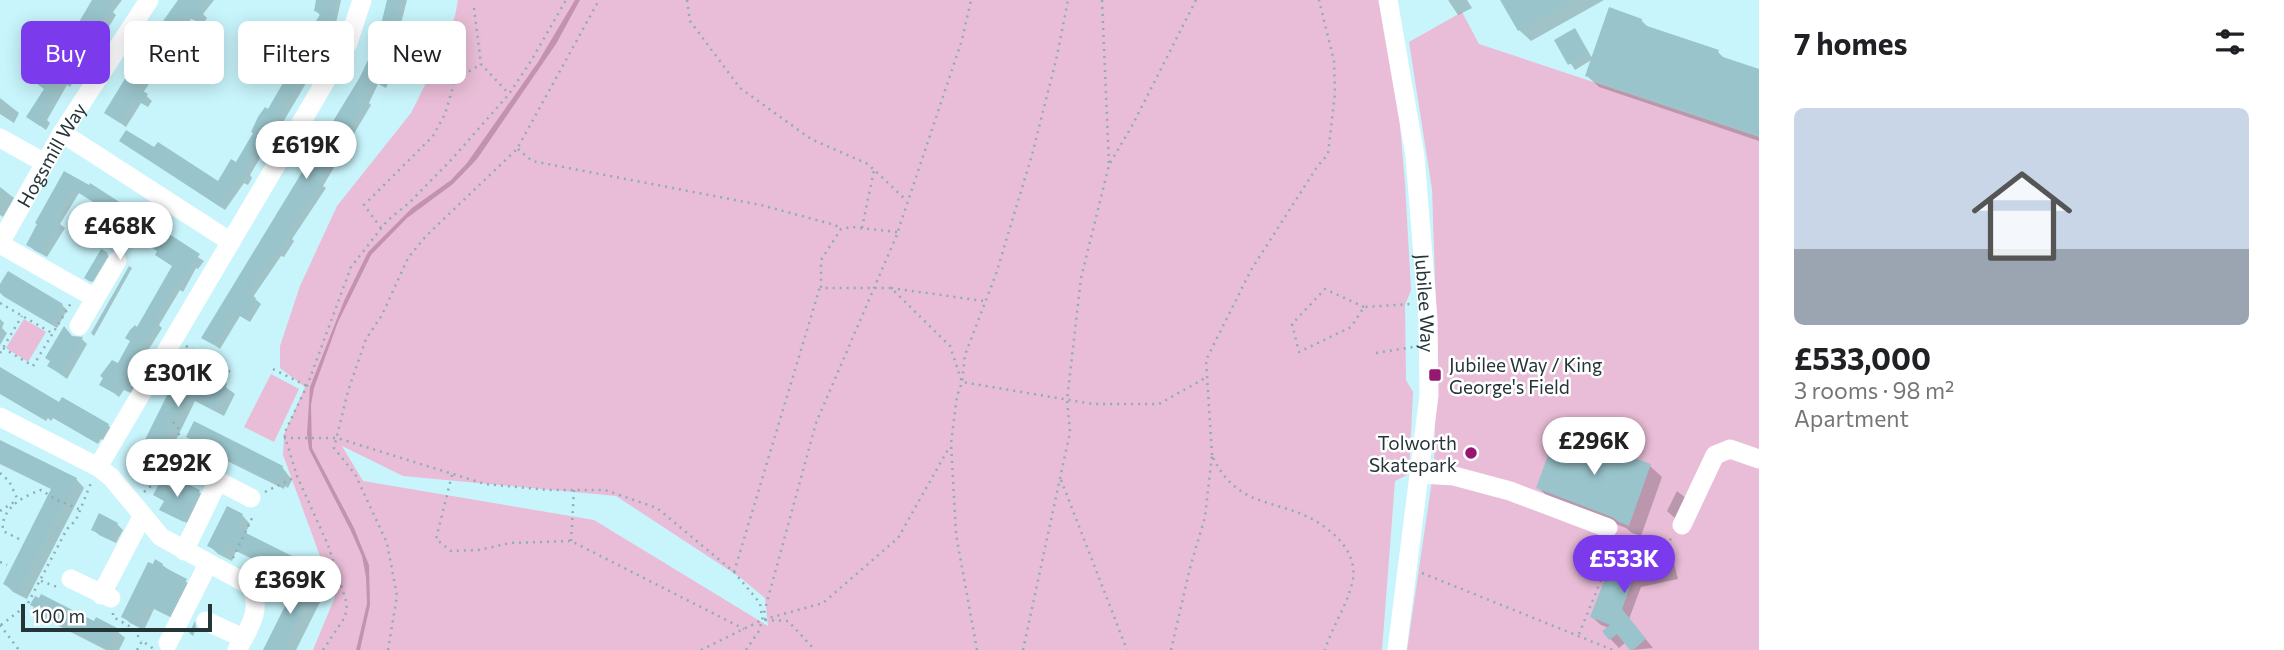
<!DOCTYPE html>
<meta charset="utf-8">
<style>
:root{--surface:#fff;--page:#f6f6f6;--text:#202124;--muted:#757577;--accent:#7c3aed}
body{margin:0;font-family:Commissioner,sans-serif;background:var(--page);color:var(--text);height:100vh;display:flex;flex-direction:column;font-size:26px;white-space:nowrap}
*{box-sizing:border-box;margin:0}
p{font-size:23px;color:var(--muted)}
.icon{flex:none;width:38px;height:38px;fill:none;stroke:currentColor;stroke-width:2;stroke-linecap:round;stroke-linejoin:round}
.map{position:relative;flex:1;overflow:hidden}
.panel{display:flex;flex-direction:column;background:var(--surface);width:525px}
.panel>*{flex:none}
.hud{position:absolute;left:21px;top:21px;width:665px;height:63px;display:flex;gap:14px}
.scale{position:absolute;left:21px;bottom:18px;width:191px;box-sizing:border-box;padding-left:7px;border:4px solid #243538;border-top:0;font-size:19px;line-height:24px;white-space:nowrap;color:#243538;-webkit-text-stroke:5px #fff;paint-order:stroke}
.price{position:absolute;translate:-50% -60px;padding:0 16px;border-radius:24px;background:#fff;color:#222;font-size:23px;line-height:46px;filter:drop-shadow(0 2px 4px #0008)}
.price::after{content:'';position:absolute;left:50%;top:42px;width:21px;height:16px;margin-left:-10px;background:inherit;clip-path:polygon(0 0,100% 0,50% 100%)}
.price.selected{background:var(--accent);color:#fff}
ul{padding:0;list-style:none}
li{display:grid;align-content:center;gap:14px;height:371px;padding:0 35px}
li span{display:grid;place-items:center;height:217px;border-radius:10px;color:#555}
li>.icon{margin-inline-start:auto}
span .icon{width:126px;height:126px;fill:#fffc;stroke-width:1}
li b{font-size:30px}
h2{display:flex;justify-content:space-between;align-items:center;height:84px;padding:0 35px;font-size:30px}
.tag{padding:0 24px;border-radius:10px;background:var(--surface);box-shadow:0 4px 18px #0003;font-size:24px;line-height:63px}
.tag.selected{background:var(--accent);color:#fff}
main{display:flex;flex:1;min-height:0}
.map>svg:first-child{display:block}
.green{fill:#e9bdd7;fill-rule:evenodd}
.water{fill:#c292ae}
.shadow{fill:#0003}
.building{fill:#99c4cb}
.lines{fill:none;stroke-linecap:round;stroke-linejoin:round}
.path{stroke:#8caeb4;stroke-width:2.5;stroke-dasharray:2 5;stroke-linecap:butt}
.minor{stroke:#fff;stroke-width:19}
.poi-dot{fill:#951771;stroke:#fff;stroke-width:2.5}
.labels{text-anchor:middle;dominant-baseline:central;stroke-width:5;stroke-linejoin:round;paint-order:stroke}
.street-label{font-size:19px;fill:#243538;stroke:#fff}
.poi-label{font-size:19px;fill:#243538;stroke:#fff;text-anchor:start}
</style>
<main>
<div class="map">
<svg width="1759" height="650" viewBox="0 0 1759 650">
<rect width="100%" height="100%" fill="#c8f4fb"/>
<g class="green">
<path d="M458,0H1381L1396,81L1405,183L1411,290L1405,305L1406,380L1413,392L1409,474L1395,481L1382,650H313L335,597L283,455L284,434L305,387L280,368V346L300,286L337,206L411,113L438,59L455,16ZM342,446L403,476L616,496L741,578L765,598L768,626L594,520L363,481Z"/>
<path d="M1462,12L1479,44L1759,137V650H1407L1434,467L1437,339L1432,189L1409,42Z"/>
<path d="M24,319L46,332L28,362L6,348Z"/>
<path d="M271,374L299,389L274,442L244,427Z"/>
</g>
<path class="water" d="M575,0H580L556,44L477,159L453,184L407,218L371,255L338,322L314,388L311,405L312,448L354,528L369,565L370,605L360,650H356L367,604L366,577L362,556L350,529L309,449L307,434L310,387L344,301L368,252L412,208L451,180L467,163L538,62Z"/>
<g class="shadow">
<path d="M94,0H122L113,12L116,15L104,35L102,34L70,87L67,85L47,120L50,123L46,130L28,117L46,90L50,68L69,42Z"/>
<path d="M181,0H214L203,14L207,18L203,24L191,19L143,93L152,101L148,107L141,103L126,127L106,113Z"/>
<path d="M318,0H341L331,47L329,46L318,63L276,134L278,135L273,143L270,141L250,175L252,178L248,185L244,183L225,210L121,141L218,184L237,164L269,112L321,16L316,11Z"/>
<path d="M388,0H407L393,54L399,60L386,88L378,84L369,103L371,105L323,186L326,188L292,239L294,241L284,257L281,256L253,297L261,304L250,322L240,316L220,349L203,337L362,78L379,42Z"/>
<path d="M1448,0H1467L1472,8L1458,15Z"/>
<path d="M1502,0H1604L1531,41L1519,30Z"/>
<path d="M1641,20L1650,29L1718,52L1726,60L1759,71V141L1599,87L1587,76L1593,59L1575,70L1556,41L1574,30L1593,59Z"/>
<path d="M0,98L19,113L14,123L0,114Z"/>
<path d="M65,173L204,261L198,269L196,268L183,292L180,290L159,325L162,328L128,383L136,390L133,394L124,390L119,397L102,384L118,365L174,267L157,254L159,252L150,238L79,193L60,224L65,228L47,257L34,250L28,244Z"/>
<path d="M0,187L14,198L3,217L0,215Z"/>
<path d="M102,251L109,256L93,282L88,280Z"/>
<path d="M129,266L132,268L94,336L91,333Z"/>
<path d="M0,287L62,305L67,310L57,328L3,296L0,292Z"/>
<path d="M0,319L4,323L2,328L7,333L0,345Z"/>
<path d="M73,338L82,339L87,344L67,379L49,366Z"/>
<path d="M186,361L202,369L235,394L224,416L195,401L154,485L140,478L132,469Z"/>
<path d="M0,370L60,405L108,425L113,430L106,442L101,439L98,444L53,418L51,421L48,418L46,421L0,394Z"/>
<path d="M1558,433L1650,466L1662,477L1641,536L1632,533L1626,528L1550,499L1538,487Z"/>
<path d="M188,437L282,467L292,480L288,488L285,486L284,489L197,446Z"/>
<path d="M0,442L76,479L84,488L27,599L13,592L5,584L53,490L0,464Z"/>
<path d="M171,489L199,492L201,494L187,523L164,511Z"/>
<path d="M1677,491L1691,502L1676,519L1667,511Z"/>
<path d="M242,515L250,524L245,534L295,559L304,568L298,580L314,588L323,596L296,650H265L299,582L236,551L232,561L218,554L209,545Z"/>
<path d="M100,516L117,524L123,530L116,543L99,535L93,529Z"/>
<path d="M1666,555L1674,563L1678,579L1641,587L1629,619L1653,648L1632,650L1626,642L1619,648L1604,632L1609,628L1601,625L1592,617L1634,562Z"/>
<path d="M162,565L193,587L176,620L154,609L144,630L130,623L123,616Z"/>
<path d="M34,610L94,623L96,619L116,630L125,638L119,650H106L43,618Z"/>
<path d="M195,621L196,628L193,636L189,633Z"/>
</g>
<g class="building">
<path d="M92,0H113L109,6L112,8L98,31L96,30L64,83L62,81L42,114L46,116L40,126L26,117L44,89L32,80L44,62L49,65L64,37L69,39Z"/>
<path d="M178,0H206L198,8L203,11L197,19L185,15L172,32L138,88L148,94L142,103L135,99L120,123L104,113L126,77L124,76Z"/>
<path d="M316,0H336L325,43L323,42L313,57L271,128L273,129L267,139L264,137L245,169L248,171L242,181L238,178L219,206L119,141L126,130L154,147L158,142L218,181L231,159L236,162L253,133L251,132L258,117L265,107L268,109L291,69L287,67L321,13L314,11Z"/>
<path d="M387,0H400L388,50L394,53L380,84L372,80L364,97L366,98L319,180L321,182L306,207L304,206L297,215L278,253L275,252L247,292L256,298L244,318L234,312L214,345L201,338L360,77L377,41Z"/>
<path d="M1500,0H1573L1518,31Z"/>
<path d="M1609,7L1642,19L1641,24L1719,50L1717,55L1759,69V135L1585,76Z"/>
<path d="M1575,28L1589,53L1568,65L1554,40Z"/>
<path d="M64,171L89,185L90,183L200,254L192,265L191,264L177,288L174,286L154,319L158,321L122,378L131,383L127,390L118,385L114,393L99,385L103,378L100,376L112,360L118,363L130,341L125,338L130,330L135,325L137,327L172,266L155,255L157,251L145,243L149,237L73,189L55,219L60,222L41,253L26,245L37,224L35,223Z"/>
<path d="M101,249L108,253L91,282L84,278Z"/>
<path d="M8,271L63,304L51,324L0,293V284Z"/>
<path d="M64,326L72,336L83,337L61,374L47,366L50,361L45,358Z"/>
<path d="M185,359L227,384L215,409L186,394L145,478L130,470Z"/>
<path d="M0,367L59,402L62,397L109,424L101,438L95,435L92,440L47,414L45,416L42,414L40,417L0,393Z"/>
<path d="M194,421L283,466L282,469L284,470L279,480L276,479L275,482L186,437Z"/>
<path d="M1557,431L1651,464L1629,526L1619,522L1612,517L1536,488Z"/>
<path d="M0,440L77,478L18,592L3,584L52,487L0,461Z"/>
<path d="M175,478L200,490L184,522L159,510L164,501L153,495L160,482L170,487Z"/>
<path d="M227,506L243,514L236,528L296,558L288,574L228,544L223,554L207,546Z"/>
<path d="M99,513L118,523L110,539L91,530Z"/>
<path d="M1615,553L1634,560L1666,553L1670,571L1633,579L1622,609L1646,639L1633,650H1630L1617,634L1609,640L1602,631L1610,625L1590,617Z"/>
<path d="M155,559L163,564L162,566L187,579L169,614L147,604L137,625L121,617L148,562L153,564Z"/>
<path d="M299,578L315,586L283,650H263Z"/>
<path d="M41,594L94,621L96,617L117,628L108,648L32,610L34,607L30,605L35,596L39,598Z"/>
</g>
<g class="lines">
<g class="path">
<path d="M687,0L690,21L740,88L811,139L868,164L907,201"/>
<path d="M1102,0L1109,165"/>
<path d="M474,8L481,64L509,94"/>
<path d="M518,149L532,161L761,205L835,225L841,229"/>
<path d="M381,228L364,205L433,136L445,114L455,80L481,64"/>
<path d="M862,228L874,170"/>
<path d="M897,232L852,227L841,229L821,260V288H891L950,346L962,382L1093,404H1159L1207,377"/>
<path d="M891,288L984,301"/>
<path d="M0,303L52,333"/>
<path d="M1364,307L1325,289L1292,324L1299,352L1351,327L1364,307L1411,304"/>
<path d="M186,346L232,373"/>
<path d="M3,348L33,366L71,303"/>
<path d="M0,353L22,316"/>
<path d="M1376,353L1413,347"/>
<path d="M273,369L307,386"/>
<path d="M173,422L180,430L176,443"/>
<path d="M284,438H337L485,484L548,490H605L657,508L734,572L760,603L762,617"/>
<path d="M1212,455L1206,360L1251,270L1317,167L1328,154L1335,93L1334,61L1319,0"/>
<path d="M0,473L9,481L17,498"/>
<path d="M452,475L436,539L451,551L479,550L510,543L571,541L744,629"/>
<path d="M1061,480L1127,650"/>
<path d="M144,492L160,478L163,471"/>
<path d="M265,492L297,476"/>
<path d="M0,511L14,502"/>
<path d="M19,539L3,531C0,509 23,496 41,490L57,500L81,510"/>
<path d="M571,541L574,490"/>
<path d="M233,558L254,514"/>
<path d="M0,562L7,565"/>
<path d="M734,572L820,287"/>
<path d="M1422,573L1613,650"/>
<path d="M41,581L57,587"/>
<path d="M113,613V617L131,627L142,641"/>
<path d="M765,620L788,621L815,650"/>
<path d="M0,625L19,650"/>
<path d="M1,625L27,605L67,529L76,520L91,483"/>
<path d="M1579,634L1617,541L1668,542L1672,538"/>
<path d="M137,650L142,641L154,649"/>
<path d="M323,650L345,617L347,604L328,545L297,476L284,434L307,386L351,267L387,221L410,202L452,159L509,94L531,61L566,0"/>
<path d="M388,650L397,596L387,543L355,474L334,448L348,391L366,339L382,315L408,258L426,236L517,149L599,0"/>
<path d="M701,650L762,620L823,603L898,538L950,446"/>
<path d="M746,650L759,631L816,423L896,237L962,40L971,0"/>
<path d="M977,650L956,534L951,443L957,396L962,382L965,355L996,274L1032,155L1057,56L1068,0"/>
<path d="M1023,650L1070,432L1067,400L1081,278L1109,165L1133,124L1196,0"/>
<path d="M1171,650L1190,568L1205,517L1212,455C1218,469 1226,480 1238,489C1255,502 1279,505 1299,513C1325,523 1358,548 1353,579C1348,605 1332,626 1325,650"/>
</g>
<g class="minor">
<path id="s1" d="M1388,0L1415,156L1428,319L1429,395L1397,650"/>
<path d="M62,133L231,242"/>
<path d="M0,138L45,163"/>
<path id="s2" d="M0,243L62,133L149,0"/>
<path d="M0,244L95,298"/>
<path d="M79,326L117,261"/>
<path d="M0,417L98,467L111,477L161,537L249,585C264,607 249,629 237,650"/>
<path d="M171,458L218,481"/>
<path d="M98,467L348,43L362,0"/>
<path d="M1421,474L1454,476L1510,491L1608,528"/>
<path d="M1682,525L1715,455L1730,449L1759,459"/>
<path d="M184,551L218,481L251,498"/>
<path d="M71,579L111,598"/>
<path d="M101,595L142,517"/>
<path d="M206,621L243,638"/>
<path d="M168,643L208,564"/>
</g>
</g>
<g class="poi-dot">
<rect x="1428" y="368" width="14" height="14" rx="3.5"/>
<circle cx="1471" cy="453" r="7"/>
</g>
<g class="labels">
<g class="street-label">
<text stroke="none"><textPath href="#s2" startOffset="102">Hogsmill Way</textPath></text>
<text stroke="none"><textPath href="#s1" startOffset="306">Jubilee Way</textPath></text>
</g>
<g class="poi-label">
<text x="1449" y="364">Jubilee Way / King<tspan x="1449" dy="22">George's Field</tspan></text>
<text x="1457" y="442" text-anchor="end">Tolworth<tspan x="1457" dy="22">Skatepark</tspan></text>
</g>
</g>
</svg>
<div class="scale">100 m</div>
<b class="price" style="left:306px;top:181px">£619K</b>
<b class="price" style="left:120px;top:262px">£468K</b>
<b class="price" style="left:178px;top:409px">£301K</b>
<b class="price" style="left:1594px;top:477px">£296K</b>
<b class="price" style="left:177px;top:499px">£292K</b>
<b class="price selected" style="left:1624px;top:595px">£533K</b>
<b class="price" style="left:290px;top:616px">£369K</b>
<div class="hud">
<a class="tag selected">Buy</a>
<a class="tag">Rent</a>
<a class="tag">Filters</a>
<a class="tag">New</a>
</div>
</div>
<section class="panel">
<h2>7 homes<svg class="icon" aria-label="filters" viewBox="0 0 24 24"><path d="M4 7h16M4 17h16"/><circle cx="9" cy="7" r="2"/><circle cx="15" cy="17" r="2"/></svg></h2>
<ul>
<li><span style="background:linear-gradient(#c9d6e8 65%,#9aa5b1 0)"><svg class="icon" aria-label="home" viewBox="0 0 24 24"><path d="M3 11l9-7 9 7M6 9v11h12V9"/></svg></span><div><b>£533,000</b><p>3 rooms · 98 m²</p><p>Apartment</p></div></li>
</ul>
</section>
</main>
